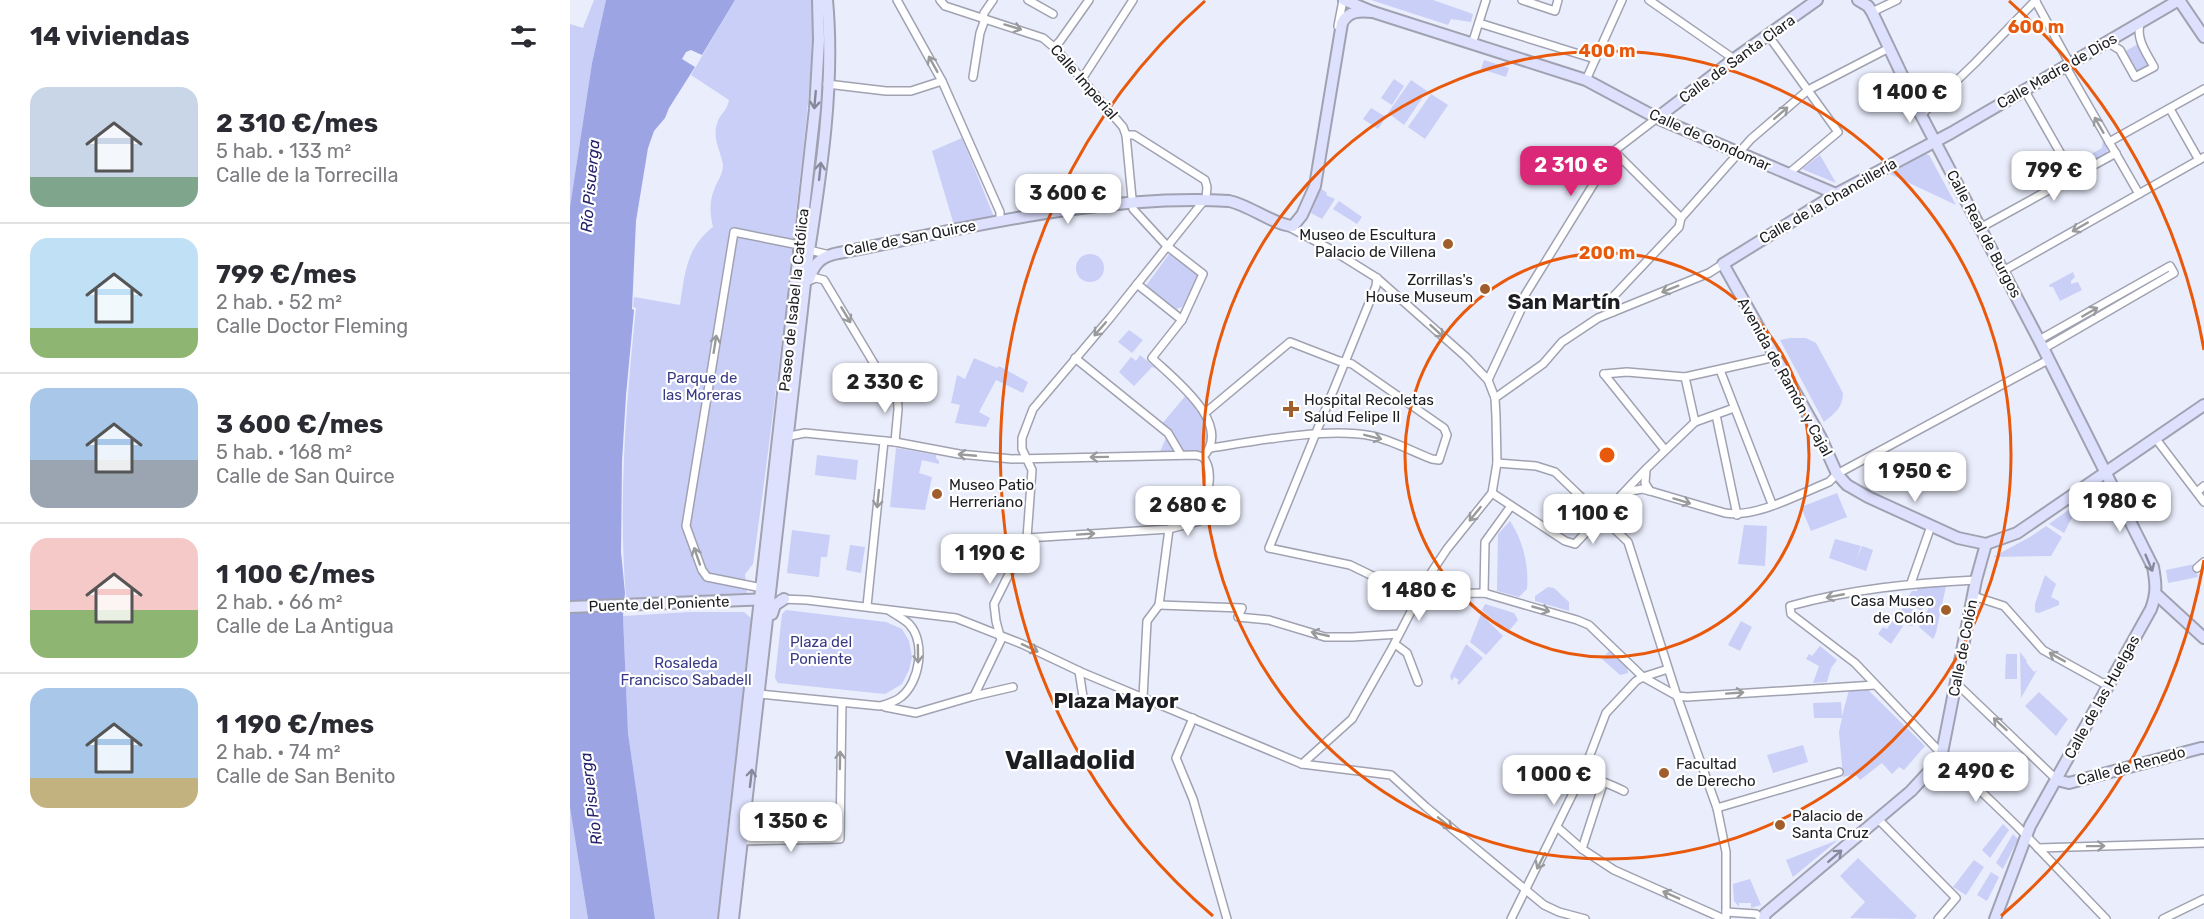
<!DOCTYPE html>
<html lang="es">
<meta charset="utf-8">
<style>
:root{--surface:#fff;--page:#f2f2f3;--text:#2b2b33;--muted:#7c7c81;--line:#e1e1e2;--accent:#db2777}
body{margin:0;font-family:Rubik,sans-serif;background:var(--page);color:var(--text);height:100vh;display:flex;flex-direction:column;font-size:22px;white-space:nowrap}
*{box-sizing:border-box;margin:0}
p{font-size:20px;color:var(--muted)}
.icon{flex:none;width:33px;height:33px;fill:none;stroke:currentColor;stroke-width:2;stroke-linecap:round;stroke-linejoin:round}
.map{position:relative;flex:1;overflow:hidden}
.drawer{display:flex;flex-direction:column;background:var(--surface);width:570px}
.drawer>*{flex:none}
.price{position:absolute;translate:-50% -51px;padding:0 14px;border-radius:12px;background:#fff;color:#222;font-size:20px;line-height:39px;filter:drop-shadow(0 2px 3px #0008)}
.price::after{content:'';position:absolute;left:50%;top:36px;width:18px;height:14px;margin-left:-9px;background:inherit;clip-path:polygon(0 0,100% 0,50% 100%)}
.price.on{background:var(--accent);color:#fff}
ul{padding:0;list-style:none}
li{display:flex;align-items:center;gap:18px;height:150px;padding:0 30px}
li+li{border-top:2px solid var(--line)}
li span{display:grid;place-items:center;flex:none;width:168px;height:120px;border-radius:18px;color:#555}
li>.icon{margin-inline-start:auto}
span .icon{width:72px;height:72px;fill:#fffc;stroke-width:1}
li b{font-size:26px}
h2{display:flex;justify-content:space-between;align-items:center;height:72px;padding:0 30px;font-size:26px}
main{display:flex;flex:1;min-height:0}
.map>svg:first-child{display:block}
.green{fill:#c9cff6}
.water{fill:#9ca4e4}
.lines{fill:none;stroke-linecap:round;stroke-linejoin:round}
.street-casing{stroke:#a0a2b1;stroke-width:10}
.secondary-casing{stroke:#a0a2b1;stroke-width:14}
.street{stroke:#fff;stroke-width:7}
.secondary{stroke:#dee1fe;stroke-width:10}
.oneway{stroke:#999a9c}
.oneway2{stroke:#87899b}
.ring{fill:none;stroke:#e8590c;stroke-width:3}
.poi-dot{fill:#a15e2d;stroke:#fff;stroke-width:2}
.labels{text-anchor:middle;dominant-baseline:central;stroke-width:4.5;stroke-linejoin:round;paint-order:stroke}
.street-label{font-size:15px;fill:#1d1e23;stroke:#fff}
.poi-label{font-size:15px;fill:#1d1e23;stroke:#fff;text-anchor:start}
.park-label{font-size:15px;fill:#393a85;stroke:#fff}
.water-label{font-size:16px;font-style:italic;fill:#26236c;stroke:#fff}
.district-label{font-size:21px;font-weight:bold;fill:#1d1e23;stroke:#fff}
.town-label{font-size:27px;font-weight:bold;fill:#1d1e23;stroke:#fff}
.centre{fill:#e8590c;stroke:#fff;stroke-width:3}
.ring-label{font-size:18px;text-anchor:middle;font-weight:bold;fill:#e8590c;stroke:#fff;stroke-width:4.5;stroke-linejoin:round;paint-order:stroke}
</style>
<main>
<section class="drawer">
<h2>14 viviendas<svg class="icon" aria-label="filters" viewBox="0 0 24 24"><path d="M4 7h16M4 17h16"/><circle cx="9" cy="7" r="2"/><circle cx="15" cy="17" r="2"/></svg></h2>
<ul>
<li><span style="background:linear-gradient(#c9d6e8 75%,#7fa58c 0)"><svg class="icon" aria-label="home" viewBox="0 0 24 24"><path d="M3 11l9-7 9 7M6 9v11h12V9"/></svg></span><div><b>2 310 €/mes</b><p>5 hab. · 133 m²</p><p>Calle de la Torrecilla</p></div></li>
<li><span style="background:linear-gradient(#bfe0f5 75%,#8fb573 0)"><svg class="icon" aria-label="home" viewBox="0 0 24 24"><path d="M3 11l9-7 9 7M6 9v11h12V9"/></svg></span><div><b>799 €/mes</b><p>2 hab. · 52 m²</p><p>Calle Doctor Fleming</p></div></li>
<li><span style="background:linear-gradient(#a9c7e8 60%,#9aa5b1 0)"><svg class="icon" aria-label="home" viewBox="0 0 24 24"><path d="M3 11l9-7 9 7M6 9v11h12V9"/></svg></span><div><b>3 600 €/mes</b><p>5 hab. · 168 m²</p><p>Calle de San Quirce</p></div></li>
<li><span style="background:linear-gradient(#f6c9c9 60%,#8fb573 0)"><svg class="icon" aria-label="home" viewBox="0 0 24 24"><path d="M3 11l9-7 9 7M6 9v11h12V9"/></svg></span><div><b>1 100 €/mes</b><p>2 hab. · 66 m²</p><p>Calle de La Antigua</p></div></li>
<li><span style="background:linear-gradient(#a9c7e8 75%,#c2b280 0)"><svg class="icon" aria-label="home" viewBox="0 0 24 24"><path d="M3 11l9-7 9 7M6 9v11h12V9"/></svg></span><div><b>1 190 €/mes</b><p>2 hab. · 74 m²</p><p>Calle de San Benito</p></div></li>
</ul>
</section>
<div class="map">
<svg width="1634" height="919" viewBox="0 0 1634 919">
<rect width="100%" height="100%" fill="#eaedfc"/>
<g class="green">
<path d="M24,0H36L22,63L0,207V24L13,28Z"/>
<path d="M165,0H242L243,5C243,77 233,150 225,222C213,336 199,450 183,564L175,574L177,593L56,598C48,501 56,405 66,308L63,307L64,297L110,305C115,273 116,248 143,227C140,214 139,203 144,190C147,181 153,175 153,165C151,151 142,139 147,124C149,114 157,112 159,100L121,75Z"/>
<path d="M801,0H863L903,14L901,22L881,19L878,25Z"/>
<path d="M1568,44L1580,65L1566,73L1554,52Z"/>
<path d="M914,60L939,68L936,77L911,69Z"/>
<path d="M824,79L834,86L822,105L811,98Z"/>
<path d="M841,80L857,91L834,125L818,113Z"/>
<path d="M861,94L878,105L855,139L838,127Z"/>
<path d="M801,108L816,117L808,129L793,119Z"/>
<path d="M392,138L424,217L384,225L362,151Z"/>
<path d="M1533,140L1538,147L1537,153L1509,169H1506L1499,159L1507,162L1532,148Z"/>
<path d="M1354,154L1359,155L1386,205L1318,173Z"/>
<path d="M1250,155L1266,183L1232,169Z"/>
<path d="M750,188L757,193L756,195L765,199L752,219L741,213Z"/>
<path d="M769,201L792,217L787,224L763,209Z"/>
<path d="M600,253L628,275L612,307L604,310L575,287Z"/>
<circle cx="520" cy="268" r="14"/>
<path d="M1503,272L1505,277L1501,281V284L1508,282L1512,290L1490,301L1483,287H1480L1479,285Z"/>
<path d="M559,330L573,340L562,353L548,342Z"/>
<path d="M1220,338H1236L1246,343L1273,393C1273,407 1265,413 1254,422L1210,340Z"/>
<path d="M570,355L587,369L582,367L564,386L549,372L561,357L566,361Z"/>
<path d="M404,358L427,368L429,366L458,382L453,393L426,380L409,412L420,418L416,427L385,423L390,405L381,403L387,375L395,379Z"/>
<path d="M617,394L630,408L641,439L635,453L589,454L599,431L591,425Z"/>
<path d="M326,448L366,455V458L369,461V464L352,460L349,473L362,477L355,510L320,507Z"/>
<path d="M247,455L288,460L286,480L245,475Z"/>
<path d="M1528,489L1538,498L1547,515C1526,524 1525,509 1507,508L1494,533L1479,524Z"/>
<path d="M1267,493L1277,517L1241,531L1231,507Z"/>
<path d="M940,521C953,541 959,565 957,589L949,597L927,591L928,534Z"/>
<path d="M1174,525L1197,526L1195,566L1168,564Z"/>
<path d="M1476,526L1492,537L1481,556L1423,557L1460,537Z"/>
<path d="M222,530L260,535L257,557H251L249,577L217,573Z"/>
<path d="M1265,539L1291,546L1286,560L1292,546L1303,550L1296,571L1259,558Z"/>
<path d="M280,545L295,547L291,573L276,570Z"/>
<path d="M1625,564L1628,577L1598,583L1596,570Z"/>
<path d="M1475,575L1486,584L1481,597L1489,601V605L1469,613L1465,612V604Z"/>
<path d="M1376,586L1366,633L1363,639L1349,627L1358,609L1359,600L1356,599L1352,611L1335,602L1342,591H1347V588Z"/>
<path d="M978,587L984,588L999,602V611L965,601V596Z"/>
<path d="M915,604L944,613L948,620L938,632L912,610Z"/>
<path d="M1334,606L1347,611L1350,616L1346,625L1339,626L1326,618Z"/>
<path d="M216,610L316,622L332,629L339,641L342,657L339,670L332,684L315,694L208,683L205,678L212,614Z"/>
<path d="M120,612H174L181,618C171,719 157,818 148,919H85L58,733L53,616Z"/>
<path d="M911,614L933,636L916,655L900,642Z"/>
<path d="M1171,621L1182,627L1170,651L1158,645Z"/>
<path d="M1322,621L1333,626L1321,644L1308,634L1313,627L1317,629Z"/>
<path d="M896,644L913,658L889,685L887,683L889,680L884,677L882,681L880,676Z"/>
<path d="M1250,646L1267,660L1261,668L1257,682L1243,683L1249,666L1236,659L1239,654L1242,656Z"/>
<path d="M1039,651L1057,666L1058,673L1050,675L1032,659Z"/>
<path d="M1450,652L1457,661L1456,662L1464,672L1467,670L1451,698Z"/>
<path d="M1436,654H1447V679H1435Z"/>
<path d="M1297,689L1355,746L1334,770L1329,767L1322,774L1312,763L1290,780L1285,774L1273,777L1269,732L1272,718H1244L1243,703L1271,702L1272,716L1279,690Z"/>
<path d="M1469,692L1498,719L1486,736L1455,706Z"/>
<path d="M1233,745L1238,762L1203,773L1197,755Z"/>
<path d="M0,808L18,919H0Z"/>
<path d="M1433,824L1439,830L1420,858L1412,850Z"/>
<path d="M1443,834L1448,839L1433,869L1426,863Z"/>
<path d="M1268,840L1223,877L1216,860Z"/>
<path d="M1288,858L1347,916L1344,919L1280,918L1295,902L1270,876Z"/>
<path d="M1404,860L1414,867L1396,895L1383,887Z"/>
<path d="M1421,872L1429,877L1417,901L1407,895Z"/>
<path d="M1180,879L1191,905L1181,908V903H1169V907L1164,901L1163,884Z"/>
</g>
<path class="water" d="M36,0H165L132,55L121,50L116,52L112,59L125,67L99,108L95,118L84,131L78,148L66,221L62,309L64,310L56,395L52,461L51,552L55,593L53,616L58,733L85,919H18L0,808V207L22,63Z"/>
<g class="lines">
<defs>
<g id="street">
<path d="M327,0L372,81L430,212V221"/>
<path d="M370,0L375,6L473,38L486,49L553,127L556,135L563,209L597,246L633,274L612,320L582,358C604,379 664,424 633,457"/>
<path d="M458,0L483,14"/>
<path d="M952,0L985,11L988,0"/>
<path d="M1079,0L1164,59"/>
<path d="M1465,0L1500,64"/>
<path d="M1302,12L1327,0"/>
<path d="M413,18L414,13L423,0"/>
<path d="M909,23L1025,59"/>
<path d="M768,26L773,0"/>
<path d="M1198,35L1268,132L1218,174"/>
<path d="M1537,42L1550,50L1565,77L1584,67C1576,52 1566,40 1570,23"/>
<path d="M902,44L916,0"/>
<path d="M484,47L490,41L519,0"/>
<path d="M1496,67L1569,194"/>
<path d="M403,77L410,33L415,19"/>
<path d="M512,79L563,0"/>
<path d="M1016,80L1052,0"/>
<path d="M257,84L316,91H341L372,81"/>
<path d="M1455,91L1504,177"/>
<path d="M1600,109L1629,160"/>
<path d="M1351,115L1405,63L1466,0"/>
<path d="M1539,142L1634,89"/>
<path d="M1044,151L1111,218"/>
<path d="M719,227L762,250L807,278L896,357L918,380L925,398L926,417L927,463L922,493L877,549L861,573L821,650L782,719L732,764"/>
<path d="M1410,228L1546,153"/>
<path d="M1433,271L1634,157"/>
<path d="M807,278L806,286L699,548L780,565L848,598"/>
<path d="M238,281L246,278L254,280L309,372L313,382L327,388L328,409L325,442"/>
<path d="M567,284L612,320"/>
<path d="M1043,312L1039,306L1041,299L1109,227L1111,218L1181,139L1238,90L1319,48"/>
<path d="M1469,340L1600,266L1604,273L1473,349"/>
<path d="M505,358L598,433L611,455"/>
<path d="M1150,370L1202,504"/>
<path d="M1034,374L1057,372L1115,377L1205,357"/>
<path d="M1034,374L1095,450"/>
<path d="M1115,377L1125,422"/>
<path d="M918,380L954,303L955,295L1044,151L1087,118"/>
<path d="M925,398L973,364L992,342L1028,318L1139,273L1153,264"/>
<path d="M635,413L720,342L769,361L782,364L874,428L877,435L869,460L862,459C843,452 822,440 802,436C758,427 686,441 641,448"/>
<path d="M1146,415L1167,515"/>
<path d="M215,437L235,433L325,442L389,454L442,459L626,455L633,457"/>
<path d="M1586,439L1634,502"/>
<path d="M927,463L966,466L985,472L1058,542L1107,696L1147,808L1156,852V919"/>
<path d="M1076,470L1075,483L1080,491"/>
<path d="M1056,492L1072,489L1080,491L1155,513C1187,518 1229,494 1259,482L1267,474L1478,360"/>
<path d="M1627,492L1634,486"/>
<path d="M922,493L995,541L1005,544L1077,468L1125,422L1164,408"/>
<path d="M457,538L599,529L630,521C634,503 647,473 633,457"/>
<path d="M1627,568L1634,562"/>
<path d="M1406,580C1343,583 1281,589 1220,606L1221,614L1285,663L1367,749L1447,826L1536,919"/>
<path d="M1341,583L1361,526"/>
<path d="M192,588L137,577L132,570L116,526L164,232L224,244L239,250L260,255"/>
<path d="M914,593L915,542L941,506"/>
<path d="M1403,596L1434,606L1473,650L1538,686"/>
<path d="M848,598L865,594L914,593L1007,620L1019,625L1073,677L1107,696L1117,697L1305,685"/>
<path d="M211,599L237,600L386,618L452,644L511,672L732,764L821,775L856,807L974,905L989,912L1015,919"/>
<path d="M589,605L672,608L668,617L699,620L755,637H782L829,634"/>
<path d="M589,605L599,529"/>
<path d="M297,606L314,441"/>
<path d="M825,644L837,653L848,682"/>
<path d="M509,671L514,703"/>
<path d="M1386,683L1487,780"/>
<path d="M404,696L431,640L426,621L424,604L457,538L462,470L452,449V438L463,409L540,318L636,198L637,187L635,180L564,135H556"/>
<path d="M186,698L190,694L310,706C317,704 325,702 331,697C350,682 356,642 339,624C334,619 326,615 320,611"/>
<path d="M573,698L577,621L589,605"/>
<path d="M315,707L346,713L404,696L443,687"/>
<path d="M623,718L606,758L623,799L657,919"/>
<path d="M1013,773C1027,780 1040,784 1054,791"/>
<path d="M1147,808L1269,772"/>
<path d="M1308,819L1386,898L1368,919"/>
<path d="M987,827L1012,849L1044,870L1154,919"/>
<path d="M173,841L270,839L272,703"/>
<path d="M1468,848L1634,843"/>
<path d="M1012,849L1033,784"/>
<path d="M1156,912L1186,914L1192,919"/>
<path d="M941,919L1013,773L1036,713L1066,681L1073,677L1098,669"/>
<path d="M1593,919L1634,899"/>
</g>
<g id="secondary">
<path d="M774,0L803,12L1016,80L1087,118L1266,194"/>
<path d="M1288,0L1298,6L1302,12L1351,115L1469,340L1583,567C1586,583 1587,593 1581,609L1460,826L1425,919"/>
<path d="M1609,0L1381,133L1266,194L1153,264L1251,438L1267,474L1277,485L1298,497L1388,538L1416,544L1447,533L1634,405"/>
<path d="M1609,0L1634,37"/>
<path d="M1087,118L1164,59L1247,0"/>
<path d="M239,279C244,265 249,258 264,254C394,229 526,194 659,201C679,205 706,226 723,226L732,215L745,186L772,23C779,10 790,11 803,12"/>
<path d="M1586,594L1634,638"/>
<path d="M0,607L198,599"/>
<path d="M202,614L205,605L214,599"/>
<path d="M1487,780L1499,783L1631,748H1634"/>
<path d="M154,919L245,109L249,40L248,0"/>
<path d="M163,919L238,257C251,174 265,85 257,0"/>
<path d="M1194,919L1195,914L1341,791L1365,765L1372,753L1406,580L1416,544"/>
</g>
</defs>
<use href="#street" class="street-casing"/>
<use href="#secondary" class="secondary-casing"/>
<use href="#street" class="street"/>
<use href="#secondary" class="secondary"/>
</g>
<defs><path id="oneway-shaft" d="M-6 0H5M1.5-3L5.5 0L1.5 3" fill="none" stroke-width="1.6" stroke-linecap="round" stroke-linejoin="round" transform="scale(1.5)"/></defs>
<g class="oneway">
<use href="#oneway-shaft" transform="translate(443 27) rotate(17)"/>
<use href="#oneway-shaft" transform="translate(363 64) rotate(-119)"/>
<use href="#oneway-shaft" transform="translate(1211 113) rotate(-41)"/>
<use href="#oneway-shaft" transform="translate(1529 125) rotate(-120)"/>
<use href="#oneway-shaft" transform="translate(1510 227) rotate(150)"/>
<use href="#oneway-shaft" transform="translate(1100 289) rotate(158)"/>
<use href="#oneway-shaft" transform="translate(1520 312) rotate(-30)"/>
<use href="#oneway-shaft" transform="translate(276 315) rotate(59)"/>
<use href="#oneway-shaft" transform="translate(530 329) rotate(131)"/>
<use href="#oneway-shaft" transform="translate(867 331) rotate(42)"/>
<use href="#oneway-shaft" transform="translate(145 344) rotate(-81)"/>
<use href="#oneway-shaft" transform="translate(803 437) rotate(14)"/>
<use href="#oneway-shaft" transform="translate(397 455) rotate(-175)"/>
<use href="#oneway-shaft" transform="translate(529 457) rotate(179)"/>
<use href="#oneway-shaft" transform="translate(308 499) rotate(96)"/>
<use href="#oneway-shaft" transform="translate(1112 501) rotate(17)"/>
<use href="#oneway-shaft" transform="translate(905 514) rotate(129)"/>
<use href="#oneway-shaft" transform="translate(516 534) rotate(-4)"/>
<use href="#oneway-shaft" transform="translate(127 556) rotate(-109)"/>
<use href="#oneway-shaft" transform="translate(1265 596) rotate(169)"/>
<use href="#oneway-shaft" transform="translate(971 609) rotate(16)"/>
<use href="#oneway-shaft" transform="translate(750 634) rotate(-167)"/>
<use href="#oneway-shaft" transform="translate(460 648) rotate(25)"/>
<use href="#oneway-shaft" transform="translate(348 654) rotate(89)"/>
<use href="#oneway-shaft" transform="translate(1487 657) rotate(-151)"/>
<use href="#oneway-shaft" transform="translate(1165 693) rotate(-4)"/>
<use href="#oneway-shaft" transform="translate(1430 724) rotate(-137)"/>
<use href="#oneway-shaft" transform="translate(270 760) rotate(-89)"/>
<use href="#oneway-shaft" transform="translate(875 823) rotate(39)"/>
<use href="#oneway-shaft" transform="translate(1526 846) rotate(-1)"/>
<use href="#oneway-shaft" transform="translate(971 861) rotate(117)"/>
<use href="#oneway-shaft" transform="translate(1101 895) rotate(-156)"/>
</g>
<g class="oneway2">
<use href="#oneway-shaft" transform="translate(245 100) rotate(95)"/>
<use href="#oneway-shaft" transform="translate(250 171) rotate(-84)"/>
<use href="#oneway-shaft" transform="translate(1579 563) rotate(67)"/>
<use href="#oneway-shaft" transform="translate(181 778) rotate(-83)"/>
<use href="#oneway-shaft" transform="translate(1265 856) rotate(-41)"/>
</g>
<g class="ring">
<circle cx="1037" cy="455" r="202"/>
<circle cx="1037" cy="455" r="404"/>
<path d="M1634 560A606 606 0 0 1 1431 916M643 916A606 606 0 0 1 635 1M1439 1A606 606 0 0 1 1634 350"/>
</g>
<g class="poi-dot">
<circle cx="878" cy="244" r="6"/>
<circle cx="915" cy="289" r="6"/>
<path d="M718 400h6v6h6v6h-6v6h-6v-6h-6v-6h6z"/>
<circle cx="367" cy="494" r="6"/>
<circle cx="1376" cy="610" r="6"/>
<circle cx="1094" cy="773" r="6"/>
<circle cx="1210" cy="825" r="6"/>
</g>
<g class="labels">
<g class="street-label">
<text transform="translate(1167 59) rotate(-36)">Calle de Santa Clara</text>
<text transform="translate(1487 71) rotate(-30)">Calle Madre de Dios</text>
<text transform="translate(514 82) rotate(49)">Calle Imperial</text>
<text transform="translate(1140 140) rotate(24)">Calle de Gondomar</text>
<text transform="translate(1258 201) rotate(-30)">Calle de la Chancillería</text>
<text transform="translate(1414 234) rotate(62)">Calle Real de Burgos</text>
<text transform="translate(340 238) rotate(-11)">Calle de San Quirce</text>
<text transform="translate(224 300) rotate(-84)">Paseo de Isabel la Católica</text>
<text transform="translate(1215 377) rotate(61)">Avenida de Ramón y Cajal</text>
<text transform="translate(89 604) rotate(-2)">Puente del Poniente</text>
<text transform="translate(1393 648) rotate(-79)">Calle de Colón</text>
<text transform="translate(1532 697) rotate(-61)">Calle de las Huelgas</text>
<text transform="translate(1561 766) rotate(-15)">Calle de Renedo</text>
</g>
<g class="poi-label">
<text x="866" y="235" text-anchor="end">Museo de Escultura<tspan x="866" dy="17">Palacio de Villena</tspan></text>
<text x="903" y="280" text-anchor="end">Zorrillas's<tspan x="903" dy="17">House Museum</tspan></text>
<text x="734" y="400">Hospital Recoletas<tspan x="734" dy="17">Salud Felipe II</tspan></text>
<text x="379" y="485">Museo Patio<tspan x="379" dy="17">Herreriano</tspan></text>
<text x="1364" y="601" text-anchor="end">Casa Museo<tspan x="1364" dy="17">de Colón</tspan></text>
<text x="1106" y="764">Facultad<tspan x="1106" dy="17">de Derecho</tspan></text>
<text x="1222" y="816">Palacio de<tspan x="1222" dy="17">Santa Cruz</tspan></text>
</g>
<g class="park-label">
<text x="132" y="378">Parque de<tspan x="132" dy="17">las Moreras</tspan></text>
<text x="251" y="642">Plaza del<tspan x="251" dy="17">Poniente</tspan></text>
<text x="116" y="663">Rosaleda<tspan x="116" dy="17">Francisco Sabadell</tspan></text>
</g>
<g class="water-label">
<text transform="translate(20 186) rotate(-85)">Río Pisuerga</text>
<text transform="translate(21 799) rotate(-97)">Río Pisuerga</text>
</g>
<g class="district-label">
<text x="994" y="301">San Martín</text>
<text x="546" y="700">Plaza Mayor</text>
</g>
<g class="town-label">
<text x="500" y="760">Valladolid</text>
</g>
</g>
<circle cx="1037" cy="455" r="9" class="centre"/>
<g class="ring-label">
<text x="1466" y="33">600 m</text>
<text x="1037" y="57">400 m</text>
<text x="1037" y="259">200 m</text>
</g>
</svg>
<b class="price" style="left:1340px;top:124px">1 400 €</b>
<b class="price on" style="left:1001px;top:197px">2 310 €</b>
<b class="price" style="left:1484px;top:202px">799 €</b>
<b class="price" style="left:498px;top:225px">3 600 €</b>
<b class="price" style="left:315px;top:414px">2 330 €</b>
<b class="price" style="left:1345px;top:503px">1 950 €</b>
<b class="price" style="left:1550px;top:533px">1 980 €</b>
<b class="price" style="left:618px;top:537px">2 680 €</b>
<b class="price" style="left:1023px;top:545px">1 100 €</b>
<b class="price" style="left:420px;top:585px">1 190 €</b>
<b class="price" style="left:849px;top:622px">1 480 €</b>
<b class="price" style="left:1406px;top:803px">2 490 €</b>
<b class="price" style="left:984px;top:806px">1 000 €</b>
<b class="price" style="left:221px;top:853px">1 350 €</b>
</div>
</main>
